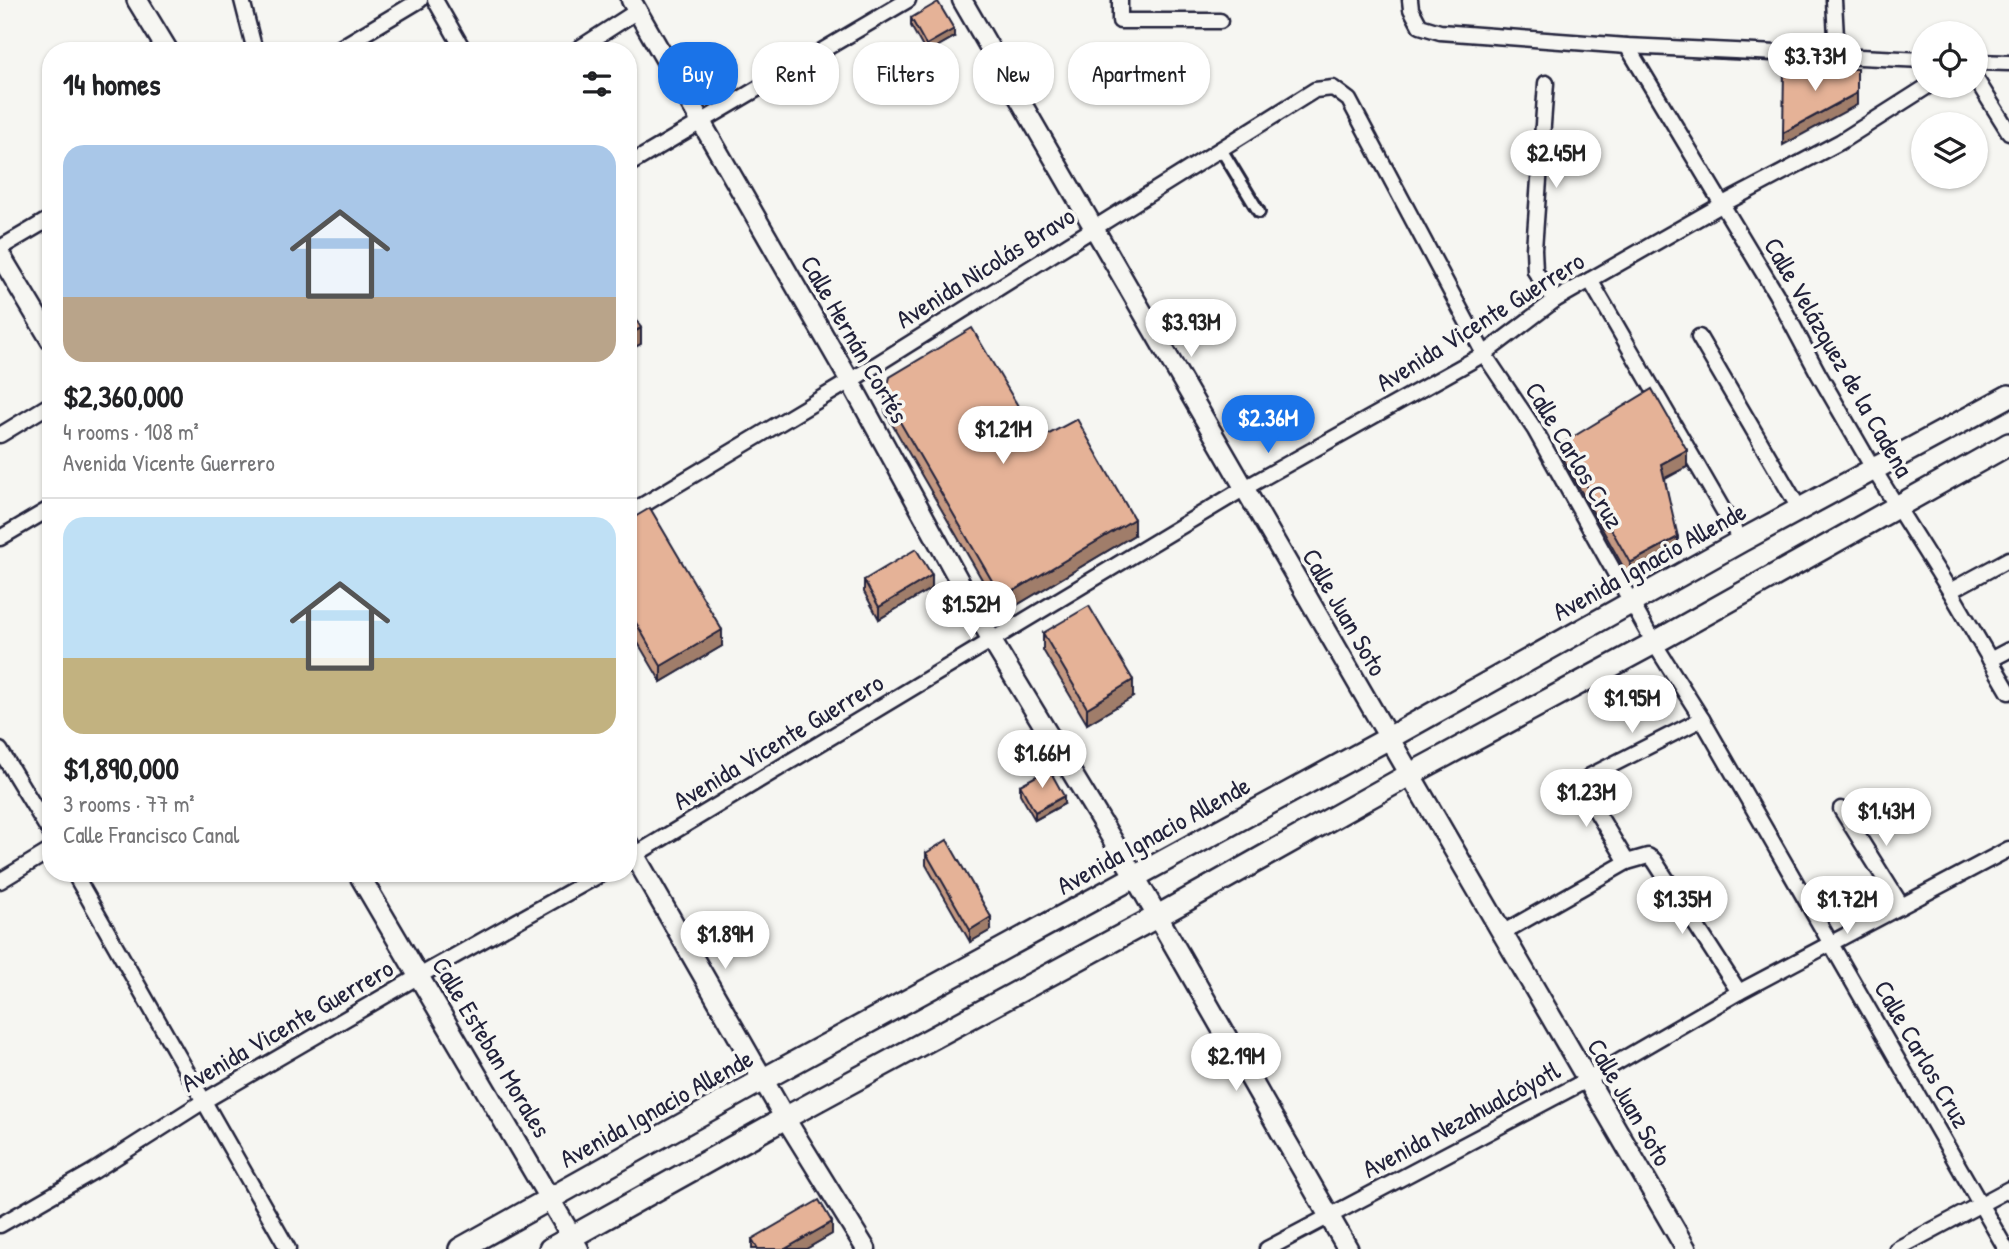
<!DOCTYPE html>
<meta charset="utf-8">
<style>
:root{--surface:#fff;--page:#f2f2f2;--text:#202124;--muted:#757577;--line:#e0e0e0;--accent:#1a73e8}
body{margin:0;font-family:"Patrick Hand",sans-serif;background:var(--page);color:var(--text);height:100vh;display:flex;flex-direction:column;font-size:26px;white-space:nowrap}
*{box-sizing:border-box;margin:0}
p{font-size:23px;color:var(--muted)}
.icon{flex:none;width:38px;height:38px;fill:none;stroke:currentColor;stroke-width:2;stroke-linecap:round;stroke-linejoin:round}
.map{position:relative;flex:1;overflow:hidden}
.panel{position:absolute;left:42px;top:42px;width:595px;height:840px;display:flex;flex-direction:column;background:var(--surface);border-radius:28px;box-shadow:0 2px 5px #0004}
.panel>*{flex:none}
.banner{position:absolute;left:658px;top:42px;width:665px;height:63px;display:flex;gap:14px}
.tools{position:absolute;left:1911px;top:21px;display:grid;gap:14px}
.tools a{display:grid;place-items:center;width:77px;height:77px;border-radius:50%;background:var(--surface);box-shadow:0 2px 5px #0004;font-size:35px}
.price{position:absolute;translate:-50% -60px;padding:0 16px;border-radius:24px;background:#fff;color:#222;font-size:23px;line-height:46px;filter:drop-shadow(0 2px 4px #0008)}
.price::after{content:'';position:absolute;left:50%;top:42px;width:21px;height:16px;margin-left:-10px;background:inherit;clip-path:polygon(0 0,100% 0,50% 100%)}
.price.active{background:var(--accent);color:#fff}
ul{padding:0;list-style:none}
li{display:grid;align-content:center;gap:14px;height:371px;padding:0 21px}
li+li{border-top:2px solid var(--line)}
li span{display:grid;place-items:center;height:217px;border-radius:21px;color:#555}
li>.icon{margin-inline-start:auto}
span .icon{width:126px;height:126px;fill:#fffc;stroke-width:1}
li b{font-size:30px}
h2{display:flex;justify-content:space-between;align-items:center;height:84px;padding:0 21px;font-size:30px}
.tag{padding:0 24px;border-radius:28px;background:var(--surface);box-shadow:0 2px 5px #0004;font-size:24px;line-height:63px}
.tag.active{background:var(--accent);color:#fff}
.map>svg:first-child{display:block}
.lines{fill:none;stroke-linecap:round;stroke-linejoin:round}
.pedestrian-casing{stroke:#22223b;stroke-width:16}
.minor-casing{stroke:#22223b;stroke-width:19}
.tertiary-casing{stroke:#22223b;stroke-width:23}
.secondary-casing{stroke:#22223b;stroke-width:24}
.primary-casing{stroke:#22223b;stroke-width:26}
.pedestrian{stroke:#f6f6f2;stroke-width:10}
.minor{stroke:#f6f6f2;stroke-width:14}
.tertiary{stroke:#f6f6f2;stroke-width:18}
.secondary{stroke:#f6f6f2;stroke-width:19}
.primary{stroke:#f6f6f2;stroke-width:21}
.wall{fill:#c59982;stroke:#22223b;stroke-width:2}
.shaded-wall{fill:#a07d6a;stroke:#22223b;stroke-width:2}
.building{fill:#e5b297;stroke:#22223b;stroke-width:2}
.labels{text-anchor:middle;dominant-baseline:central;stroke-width:7;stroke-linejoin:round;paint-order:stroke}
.street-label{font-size:26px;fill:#22223b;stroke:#f6f6f2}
</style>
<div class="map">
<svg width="2009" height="1249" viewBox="0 0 2009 1249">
<rect width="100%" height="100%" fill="#f6f6f2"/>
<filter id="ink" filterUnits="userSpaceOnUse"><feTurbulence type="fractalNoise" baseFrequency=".0143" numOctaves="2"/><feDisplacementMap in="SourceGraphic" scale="14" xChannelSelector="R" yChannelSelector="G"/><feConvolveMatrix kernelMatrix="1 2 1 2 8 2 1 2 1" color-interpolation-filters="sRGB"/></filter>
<g filter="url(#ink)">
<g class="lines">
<defs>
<path id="pedestrian" d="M1221,149L1259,212"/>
<g id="minor">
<path d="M242,0L255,51"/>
<path d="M435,0L464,51"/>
<path d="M1120,0V21H1220"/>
<path d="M1410,0L1411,9L1420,26L1440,32L1627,46L1923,60"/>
<path d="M1834,0L1837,56"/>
<path d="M1627,46L1776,294L1818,373L1874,470L1950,591L2009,692"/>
<path d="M335,51L420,0"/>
<path d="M575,51L637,11"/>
<path d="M1976,62L2009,63"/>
<path d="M1976,79L2009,132"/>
<path d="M1546,83L1534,249L1535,271L1555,300"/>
<path d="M628,165L908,0"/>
<path d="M0,248L51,218"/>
<path d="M1590,280L1741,541"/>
<path d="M1699,337L1800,510"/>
<path d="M0,435L51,404"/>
<path d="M628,514L850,381L1315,90L1333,88L1349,100L1484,354L1535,430L1654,643L1702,719L2006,1249"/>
<path d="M0,538L51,508"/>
<path d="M1950,591L2009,559"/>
<path d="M1990,660L2009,650"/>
<path d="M0,750L51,834"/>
<path d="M1841,809L1901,905"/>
<path d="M628,859L1243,489L1484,354L1555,300L1723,204L1840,142L1928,86"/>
<path d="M1627,862L1584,791L1583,782L1590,776L1702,719"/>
<path d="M74,873L288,1249"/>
<path d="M0,881L51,850"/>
<path d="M1502,933L1627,862L1648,856L1654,860L1739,992"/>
<path d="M0,1225L94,1171L204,1101L419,976L603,873"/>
<path d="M1267,1249L1587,1080L1739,992L2009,849"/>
<path d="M1897,1249L2009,1189"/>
</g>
<g id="tertiary">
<path d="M631,0L850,381L992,641L1135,877"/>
<path d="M962,0C1106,245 1245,493 1389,738"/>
<path d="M785,1118L866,1249"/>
<path d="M572,1237L579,1249"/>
</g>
<g id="secondary">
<path d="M137,0L168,51"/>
<path d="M0,255L51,340"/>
<path d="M1389,738L1686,1249"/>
<path d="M628,844L785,1118"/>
<path d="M358,873L572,1237"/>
<path d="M1135,877L1348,1249"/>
</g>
<g id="primary">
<path d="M460,1249L764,1079L1389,738L1741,541L2009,396"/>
<path d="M550,1249L785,1118L1158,916L1409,775L1654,643L2009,444"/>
</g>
</defs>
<use href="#pedestrian" class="pedestrian-casing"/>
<use href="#minor" class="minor-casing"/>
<use href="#tertiary" class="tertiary-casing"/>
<use href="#secondary" class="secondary-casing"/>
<use href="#primary" class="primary-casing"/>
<use href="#pedestrian" class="pedestrian"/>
<use href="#minor" class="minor"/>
<use href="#tertiary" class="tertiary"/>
<use href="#secondary" class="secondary"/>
<use href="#primary" class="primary"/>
</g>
<g class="wall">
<path d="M911,18L954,37L926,53L911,26Z"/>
<path d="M885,396L1134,535L1002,614L885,412Z"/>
<path d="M1563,443L1687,467L1665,479L1678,553L1630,579L1563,459Z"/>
<path d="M628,521L722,646L661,682L628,626Z"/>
<path d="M864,580L932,588L879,619L864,592Z"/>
<path d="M1043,633L1133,697L1087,724L1043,650Z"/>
<path d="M1020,785L1064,804L1035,820L1020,794Z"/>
<path d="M926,853L991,930L970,942L926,865Z"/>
<path d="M832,1234L806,1249H752V1239Z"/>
</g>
<g class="shaded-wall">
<path d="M954,29V37L926,53V45Z"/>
<path d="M1857,93V105L1783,145V133Z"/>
<path d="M641,328V344L628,351V335Z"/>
<path d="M1687,450V467L1661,480V464Z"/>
<path d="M1134,519V535L1002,614V598Z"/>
<path d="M1678,537V553L1630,579V563Z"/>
<path d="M932,575V588L879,619V607Z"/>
<path d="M722,630V646L661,682V666Z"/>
<path d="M1133,680V697L1087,724V708Z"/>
<path d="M1064,796V804L1035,820V812Z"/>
<path d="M991,917V930L970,942V930Z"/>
<path d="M832,1222V1234L806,1249H785Z"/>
</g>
<g class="building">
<path d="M938,2L954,29L926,45L911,18Z"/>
<path d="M1784,69H1857V93L1783,133Z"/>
<path d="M628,305L641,328L628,335Z"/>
<path d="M972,328L1038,440L1077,419L1134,519L1002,598L885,396L890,377Z"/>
<path d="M1652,389L1687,450L1661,464L1678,537L1630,563L1563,443Z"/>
<path d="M650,508L722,630L661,666L628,609V521Z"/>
<path d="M916,549L932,575L879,607L864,580Z"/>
<path d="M1089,606L1133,680L1087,708L1043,633Z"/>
<path d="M1049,769L1064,796L1035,812L1020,785Z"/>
<path d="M947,840L991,917L970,930L926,853Z"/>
<path d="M819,1200L832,1222L785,1249H758L752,1239Z"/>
</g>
</g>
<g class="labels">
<g class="street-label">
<text transform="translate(985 267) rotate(-32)">Avenida Nicolás Bravo</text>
<text transform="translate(1480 321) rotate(-32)">Avenida Vicente Guerrero</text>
<text transform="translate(855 339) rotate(60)">Calle Hernán Cortés</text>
<text transform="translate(1839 357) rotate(60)">Calle Velázquez de la Cadena</text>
<text transform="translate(1575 455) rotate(59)">Calle Carlos Cruz</text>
<text transform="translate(1649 561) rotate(-29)">Avenida Ignacio Allende</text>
<text transform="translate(1345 612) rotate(60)">Calle Juan Soto</text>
<text transform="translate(778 741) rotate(-31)">Avenida Vicente Guerrero</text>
<text transform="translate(1153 835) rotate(-29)">Avenida Ignacio Allende</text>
<text transform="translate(287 1025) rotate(-30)">Avenida Vicente Guerrero</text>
<text transform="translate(492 1047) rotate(59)">Calle Esteban Morales</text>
<text transform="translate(1923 1054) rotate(60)">Calle Carlos Cruz</text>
<text transform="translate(1630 1102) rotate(60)">Calle Juan Soto</text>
<text transform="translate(656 1108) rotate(-29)">Avenida Ignacio Allende</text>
<text transform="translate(1461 1119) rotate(-28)">Avenida Nezahualcóyotl</text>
</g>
</g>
</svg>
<div class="tools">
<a><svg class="icon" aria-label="locate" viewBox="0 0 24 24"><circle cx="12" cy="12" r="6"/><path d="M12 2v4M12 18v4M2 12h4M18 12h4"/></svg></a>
<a><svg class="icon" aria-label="layers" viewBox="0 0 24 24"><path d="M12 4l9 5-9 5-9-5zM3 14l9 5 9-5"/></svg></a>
</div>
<b class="price" style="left:1815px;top:93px">$3.73M</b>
<b class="price" style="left:1556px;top:190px">$2.45M</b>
<b class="price" style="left:1191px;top:359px">$3.93M</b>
<b class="price active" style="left:1268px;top:455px">$2.36M</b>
<b class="price" style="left:1003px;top:466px">$1.21M</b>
<b class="price" style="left:971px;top:641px">$1.52M</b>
<b class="price" style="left:1632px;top:735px">$1.95M</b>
<b class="price" style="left:1042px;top:790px">$1.66M</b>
<b class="price" style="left:1586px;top:829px">$1.23M</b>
<b class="price" style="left:1886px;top:848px">$1.43M</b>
<b class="price" style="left:1682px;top:936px">$1.35M</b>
<b class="price" style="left:1847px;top:936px">$1.72M</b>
<b class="price" style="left:725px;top:971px">$1.89M</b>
<b class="price" style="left:1236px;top:1093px">$2.19M</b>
<div class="banner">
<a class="tag active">Buy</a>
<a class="tag">Rent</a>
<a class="tag">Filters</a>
<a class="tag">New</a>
<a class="tag">Apartment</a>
</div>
<section class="panel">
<h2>14 homes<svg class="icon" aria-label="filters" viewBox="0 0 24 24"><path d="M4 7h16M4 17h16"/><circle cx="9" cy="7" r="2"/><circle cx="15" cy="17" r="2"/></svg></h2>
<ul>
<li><span style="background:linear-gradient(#a9c7e8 70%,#b9a48a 0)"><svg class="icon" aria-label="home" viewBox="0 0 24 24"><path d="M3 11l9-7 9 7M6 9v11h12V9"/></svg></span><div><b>$2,360,000</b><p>4 rooms · 108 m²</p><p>Avenida Vicente Guerrero</p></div></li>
<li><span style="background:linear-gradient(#bfe0f5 65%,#c2b280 0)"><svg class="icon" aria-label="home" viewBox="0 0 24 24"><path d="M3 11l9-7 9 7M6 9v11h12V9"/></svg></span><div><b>$1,890,000</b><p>3 rooms · 77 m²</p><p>Calle Francisco Canal</p></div></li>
</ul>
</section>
</div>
